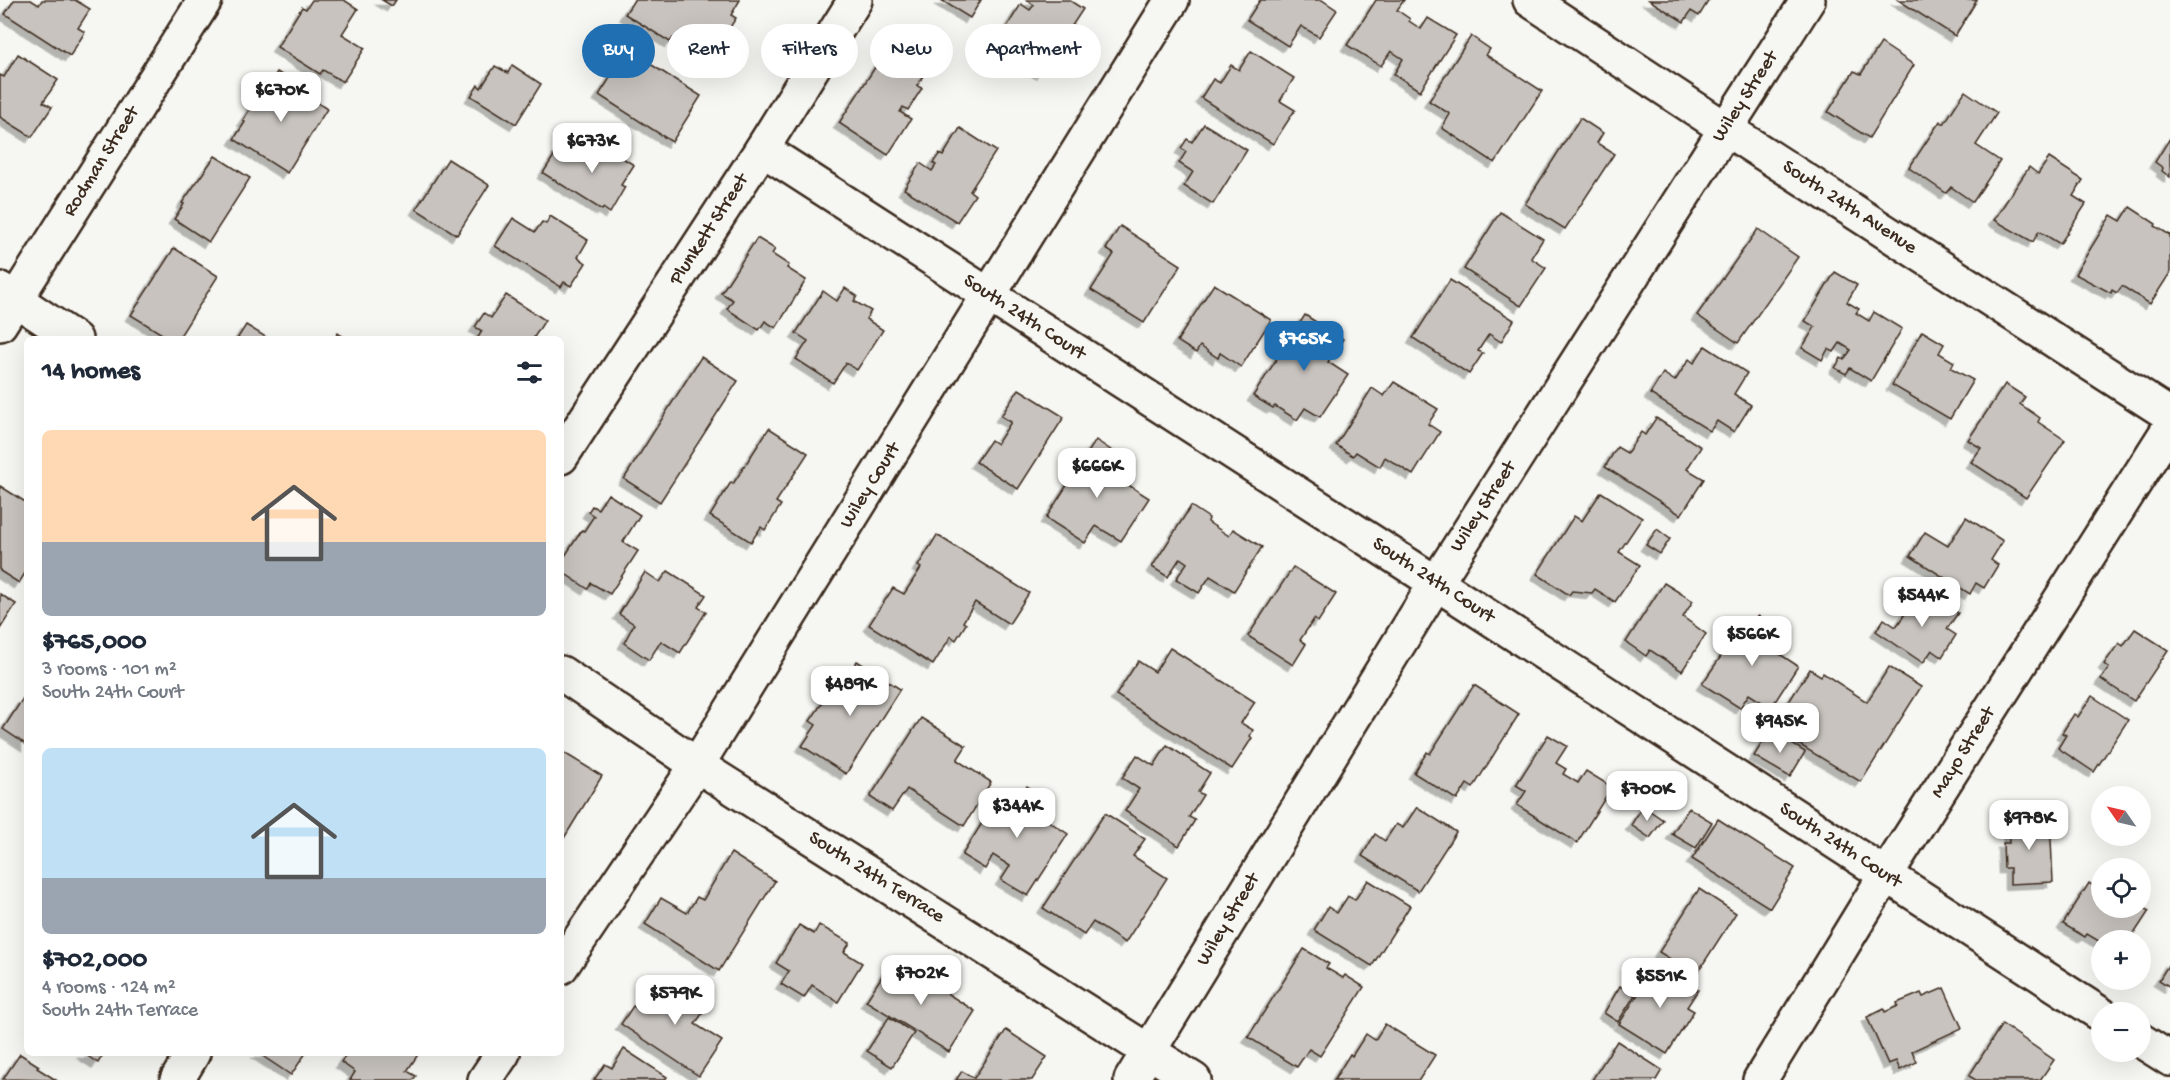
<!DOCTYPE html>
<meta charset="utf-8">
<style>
:root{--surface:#fff;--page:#f6f6f7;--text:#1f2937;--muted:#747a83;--accent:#1f6fb2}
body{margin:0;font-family:"Gochi Hand",sans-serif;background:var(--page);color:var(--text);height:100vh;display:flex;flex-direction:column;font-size:22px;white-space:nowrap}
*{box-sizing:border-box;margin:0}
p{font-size:20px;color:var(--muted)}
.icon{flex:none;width:33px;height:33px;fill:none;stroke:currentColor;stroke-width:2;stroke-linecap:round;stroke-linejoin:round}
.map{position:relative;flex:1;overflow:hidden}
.panel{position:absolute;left:24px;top:336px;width:540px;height:720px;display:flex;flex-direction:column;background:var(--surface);border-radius:9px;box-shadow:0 6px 24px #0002}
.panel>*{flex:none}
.guide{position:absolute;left:582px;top:24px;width:570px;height:54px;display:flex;gap:12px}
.needle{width:39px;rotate:304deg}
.controls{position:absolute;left:2091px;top:786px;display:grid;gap:12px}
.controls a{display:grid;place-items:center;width:60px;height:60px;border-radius:50%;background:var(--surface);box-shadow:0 6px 24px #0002;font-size:30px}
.price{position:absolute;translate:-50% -51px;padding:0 14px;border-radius:12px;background:#fff;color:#222;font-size:20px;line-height:39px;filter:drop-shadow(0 2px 3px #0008)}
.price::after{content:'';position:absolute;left:50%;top:36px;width:18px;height:14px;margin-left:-9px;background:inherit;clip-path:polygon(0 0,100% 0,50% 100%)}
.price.active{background:var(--accent);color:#fff}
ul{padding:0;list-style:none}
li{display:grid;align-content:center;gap:12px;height:318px;padding:0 18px}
li span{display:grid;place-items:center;height:186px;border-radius:9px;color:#555}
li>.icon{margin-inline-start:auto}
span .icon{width:108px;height:108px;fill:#fffc;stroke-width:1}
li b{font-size:26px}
h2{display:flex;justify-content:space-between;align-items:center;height:72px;padding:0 18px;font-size:26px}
.pill{padding:0 21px;border-radius:27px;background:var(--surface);box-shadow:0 6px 24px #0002;font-size:21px;line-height:54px}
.pill.active{background:var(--accent);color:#fff}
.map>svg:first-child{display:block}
.building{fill:#c8c3be;stroke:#3b2a1e;stroke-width:1.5;filter:url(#shadow)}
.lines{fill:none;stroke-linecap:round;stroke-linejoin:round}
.street-casing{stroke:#3b2a1e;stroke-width:38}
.street{stroke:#f6f6f2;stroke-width:33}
.labels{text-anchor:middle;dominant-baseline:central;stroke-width:6;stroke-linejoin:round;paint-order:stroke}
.street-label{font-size:20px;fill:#3b2a1e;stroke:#f6f6f2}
</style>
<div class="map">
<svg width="2170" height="1080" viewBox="0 0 2170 1080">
<defs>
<filter id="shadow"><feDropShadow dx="-5.5" dy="5.5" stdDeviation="0" flood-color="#0004"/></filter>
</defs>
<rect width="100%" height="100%" fill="#f6f6f2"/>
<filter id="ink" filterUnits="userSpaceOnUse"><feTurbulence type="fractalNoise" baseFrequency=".0167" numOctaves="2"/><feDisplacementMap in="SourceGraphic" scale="12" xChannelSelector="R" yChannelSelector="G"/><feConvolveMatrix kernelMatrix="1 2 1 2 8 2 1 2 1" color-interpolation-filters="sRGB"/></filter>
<g filter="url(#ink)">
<g class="building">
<path d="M14,0H31L39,5L42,0H75L90,9L78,28L85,32L70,56L5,14Z"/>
<path d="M312,0H344L358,9L342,34L365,48L343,82L323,70L320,74L277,47L302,7L306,9Z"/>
<path d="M382,0H396L392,6Z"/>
<path d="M634,0H740L731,15L736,18L718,46L714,43L705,58L673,38L670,42L625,14Z"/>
<path d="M941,0H981L970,18Z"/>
<path d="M1027,0H1069L1083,9L1041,73L1011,55L1004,65L989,55L1021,4L1030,10L1034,5Z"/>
<path d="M1260,0H1322L1337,10L1319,37L1301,26L1288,46L1247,20Z"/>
<path d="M1376,0H1404L1397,10L1410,19L1409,21L1421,29L1428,18L1456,35L1420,91L1394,74L1403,59L1391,51L1381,66L1347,45Z"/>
<path d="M1649,0H1709L1699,16L1691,11L1684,22Z"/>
<path d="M1898,0H1977L1955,36Z"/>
<path d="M1471,36L1490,49L1486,55L1542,91L1495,163L1442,128L1450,114L1429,101Z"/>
<path d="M894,38L932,62L917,86L922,88L908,110L903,107L900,112L911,119L888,155L839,123Z"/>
<path d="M1881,43L1914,65L1869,138L1828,112L1854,71L1861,74Z"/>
<path d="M628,50L701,96L672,142L599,95Z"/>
<path d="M1251,51L1294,78L1280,101L1295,110L1273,144L1201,98L1213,79L1220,83L1231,65L1239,70Z"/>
<path d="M18,54L58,80L43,102L52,107L32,137L0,117V75L4,77Z"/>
<path d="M512,65L541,84L516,124L471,96L478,85L481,88L495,66L508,73Z"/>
<path d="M277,72L309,93L307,96L327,109L287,173L234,139L245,122L243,120L257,98L260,100Z"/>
<path d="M1965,91L1997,113L1976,145L2000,161L1973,202L1951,187L1946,193L1909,168L1940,121L1944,124Z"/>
<path d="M1580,118L1603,133L1597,143L1614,154L1565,229L1525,204Z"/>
<path d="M1204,124L1247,150L1213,204L1184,186L1193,172L1179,163L1186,152L1181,148L1187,139L1192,142Z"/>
<path d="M960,128L996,151L970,191L975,195L957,222L904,189L920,163L932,171L936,165L933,163L939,154L943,156Z"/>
<path d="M2170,138V177L2162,171L2163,168L2155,162Z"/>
<path d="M592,139L634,165L621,185L625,187L610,213L603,208L602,210L543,173L559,148L579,160Z"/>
<path d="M215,156L250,178L209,242L174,219L184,204L182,203Z"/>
<path d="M2049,158L2083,180L2073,196L2086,204L2060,244L2039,231L2033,242L1994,220L2029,167L2038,174Z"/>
<path d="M448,159L489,185L457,235L416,209Z"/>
<path d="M2130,207L2156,224L2155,226L2170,235V273L2150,304L2122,286L2117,293L2112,290L2111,293L2075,274L2111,215L2121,221Z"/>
<path d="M1500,212L1543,239L1531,258L1546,268L1521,306L1464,269Z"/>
<path d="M550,216L588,240L578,257L586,263L571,286L564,282L561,287L495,246L513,218L535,232L542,222L546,224Z"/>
<path d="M1120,226L1181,265L1144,323L1091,290L1114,254L1106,249Z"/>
<path d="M1758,229L1798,257L1738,343L1697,315Z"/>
<path d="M757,238L775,249L772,254L789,265L787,268L806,280L776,328L765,321L759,330L727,309L733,300L721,293Z"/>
<path d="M174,248L218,276L178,339H170L131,315Z"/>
<path d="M1835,272L1857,285L1847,302L1859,309L1856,313L1869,321L1874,312L1902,329L1871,381L1850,368L1846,374L1835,368L1841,358L1844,360L1851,350L1840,343L1834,352L1828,349L1822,360L1802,348L1815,327L1805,321Z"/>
<path d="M1450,280L1514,320L1501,342L1489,334L1478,351L1483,353L1469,374L1413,338Z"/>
<path d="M1214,284L1271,320L1241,367L1220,353L1218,358L1200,346L1196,353L1177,341Z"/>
<path d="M845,288L857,296L854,301L871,311L866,319L883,330L857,370L846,363L833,383L796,359L808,341L796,333L823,291L837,301Z"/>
<path d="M506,295L545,320L533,339H477L482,331L475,327L484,313L491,318Z"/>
<path d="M1305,315L1343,339L1328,362L1348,375L1320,417L1305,408L1297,420L1275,406L1273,408L1253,396Z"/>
<path d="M246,325L269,339H237Z"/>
<path d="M1922,331L1944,344L1939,353L1954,362L1951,368L1973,380L1950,419L1892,385Z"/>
<path d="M338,333L347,339H334Z"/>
<path d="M1705,346L1747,373L1734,394L1751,405L1734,432L1717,421L1710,431L1650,394L1663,373L1675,381L1689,359L1694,363Z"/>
<path d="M701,357L738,381L660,502L624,479Z"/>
<path d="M1394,382L1438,409L1428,424L1440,432L1413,475L1385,457L1380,467L1356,452L1353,456L1336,445L1372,388L1384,396Z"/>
<path d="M2005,384L2025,397L2020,404L2040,418L2038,422L2065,440L2026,498L1971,462L1981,448L1968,440Z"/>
<path d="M1019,389L1064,417L1018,489L976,462L991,440L997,444L1011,422L1001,416Z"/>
<path d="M1656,418L1701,447L1687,469L1704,479L1681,515L1605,467L1617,447L1627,453L1641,432L1645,435Z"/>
<path d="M769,428L808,453L776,502L781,505L765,530L761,527L751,542L710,516L731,482L733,484Z"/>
<path d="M1096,440L1121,457L1111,474L1149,498L1121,541L1096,526L1085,543L1046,518Z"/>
<path d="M0,486L27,503V570L19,583L0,571Z"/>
<path d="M1601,492L1642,518L1619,552L1640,565L1615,602L1595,589L1592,593L1572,591L1569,595L1537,574L1574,516L1582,521Z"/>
<path d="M608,494L640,515L623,542L638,551L610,594L591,583L588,589L561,571V562L582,530L584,531L594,516L588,512L592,506L598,509Z"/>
<path d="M1191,506L1209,518L1208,522L1229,536L1233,529L1262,547L1234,591L1210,576L1199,593L1176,579L1187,563L1180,558L1168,577L1152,567Z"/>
<path d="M1966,517L2003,541L1991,560L1998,565L1984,588L1976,583L1970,594L1910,556L1925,532L1948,546Z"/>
<path d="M1657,529L1670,539L1660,554L1646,545Z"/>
<path d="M937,535L1029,593L1009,624L975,602L963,622L966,624L956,640L951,636L933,665L869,625L893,588L904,594L921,568L918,566Z"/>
<path d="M1293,567L1336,594L1318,622L1314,619L1300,640L1306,644L1293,665L1248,636Z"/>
<path d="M668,571L706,595L698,607L706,612L680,653L661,641L649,660L624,643L634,624L619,614L645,572L660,582Z"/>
<path d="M1664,583L1693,601L1683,617L1706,634L1682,671L1650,650L1646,656L1626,642Z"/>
<path d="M1922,589L1958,613L1947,629L1956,635L1942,657L1932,650L1923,663L1876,631L1884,619L1896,627Z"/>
<path d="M0,594L16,604L0,629Z"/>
<path d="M1758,616L1783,632L1772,649L1798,666L1771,708L1749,694L1740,708L1702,684L1739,630L1747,635Z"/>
<path d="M2135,629L2168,650L2134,701L2101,679L2109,668L2104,664L2119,643L2123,646Z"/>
<path d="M1170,648L1255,702L1241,723L1253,730L1250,736L1252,738L1232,769L1116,695L1138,661L1155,672Z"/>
<path d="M857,661L900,689L846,774L802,746L816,725L810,721L827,696L832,700Z"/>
<path d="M1889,667L1921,687L1861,782L1772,728L1810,669L1821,676L1823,673L1867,702Z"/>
<path d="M1474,685L1519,714L1473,788L1467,784L1457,800L1414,773L1427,752L1430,754Z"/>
<path d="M2092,696L2128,720L2094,772L2058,748L2066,735L2062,733L2074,714L2078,717Z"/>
<path d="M23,698L27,701V745L3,729Z"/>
<path d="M921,718L966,746L957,760L991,782L964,826L907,789L892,811L870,797Z"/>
<path d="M1770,730L1805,752L1790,777L1754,756Z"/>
<path d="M1548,735L1567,746L1556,763L1566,769L1563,774L1578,783L1586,771L1612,787L1577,843L1517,805L1526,791L1516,785Z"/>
<path d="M1167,745L1210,773L1198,792L1203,795L1189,817L1195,820L1179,846L1125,811L1139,789L1122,778L1137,755L1154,766Z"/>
<path d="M561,751L602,776L561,843Z"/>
<path d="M1027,786L1051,802L1041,816L1068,834L1028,896L1001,880L1010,866L993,855L985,869L962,855L1002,791L1018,802Z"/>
<path d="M1643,806L1663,820L1650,838L1631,825Z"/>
<path d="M1417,807L1456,832L1418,891L1362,856L1375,834L1385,841L1396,824L1403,828Z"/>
<path d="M1689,808L1712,822L1696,848L1672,834Z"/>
<path d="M1105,813L1145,839L1133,856L1167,878L1125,943L1093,922L1084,935L1043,908Z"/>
<path d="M2050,818L2053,882L2010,884V868H2004L2003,843H2009L2008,820Z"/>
<path d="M1718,819L1795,868L1770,908L1692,859Z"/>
<path d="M731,853L775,881L719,971L645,924L661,898L687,913L697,897L703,900Z"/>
<path d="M1368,880L1410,906L1372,966L1314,930L1328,907L1337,913L1348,896L1355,900Z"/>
<path d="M2102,880V908L2140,906L2149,911L2130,940H2102V943L2087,934L2085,937L2063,924L2089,883L2097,888Z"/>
<path d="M1699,889L1736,913L1696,975L1659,952Z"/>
<path d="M799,925L814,934L819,925L850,943L844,952L862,963L838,1002L812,985L804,998L781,984L789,971L776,963Z"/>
<path d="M1304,949L1329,964L1326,968L1343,978L1345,975L1364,987L1320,1056L1309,1049L1297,1067L1248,1037Z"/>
<path d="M893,959L975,1011L949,1052L866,1001Z"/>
<path d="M2170,962V987L2159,980Z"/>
<path d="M1657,964L1698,990L1687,1007L1694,1011L1667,1054L1619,1024Z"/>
<path d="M669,978L709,1004L695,1024L722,1041L699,1076L621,1024L633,1006L639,1010L652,990L658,994Z"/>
<path d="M1620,986L1635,995L1618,1022L1604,1013Z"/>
<path d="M1944,988L1962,1028L1912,1051L1917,1062L1900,1070L1896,1061L1888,1064L1867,1017L1884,1009L1885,1012L1898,1006L1897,1003L1921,993L1923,997Z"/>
<path d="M889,1017L914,1033L892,1067L867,1051Z"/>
<path d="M1385,1024L1435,1055L1419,1080H1334L1350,1054L1352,1056L1366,1034L1375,1040Z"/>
<path d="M2002,1024L2054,1060L2040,1080H1976L1969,1076Z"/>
<path d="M1006,1030L1047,1057L1032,1080H956L962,1071L974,1078Z"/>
<path d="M1617,1041L1662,1070L1656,1080H1592Z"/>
<path d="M624,1049L667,1077L665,1080H594L605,1064L612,1068Z"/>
<path d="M83,1053H104L98,1063Z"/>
<path d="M258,1053H306L291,1075Z"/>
<path d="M347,1053H419L407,1071L416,1076L413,1080H350L355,1072L341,1062Z"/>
<path d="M20,1054L39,1066L37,1068L56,1080L3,1079Z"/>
</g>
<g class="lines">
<defs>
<g id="street">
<path d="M1530,0L1726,129L2170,415"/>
<path d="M762,149L1436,583L2102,1015"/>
<path d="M0,289L75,339"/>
<path d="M0,324L205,0"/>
<path d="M561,457L762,149L855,0"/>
<path d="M561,673L697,765L1194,1080"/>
<path d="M561,967L697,765L1172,0"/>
<path d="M2140,1040L2170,1059"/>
<path d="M177,1080L193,1053"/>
<path d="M485,1080L503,1053"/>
<path d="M1131,1080L1436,583L1808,0"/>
<path d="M1760,1080L1885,876L2170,427"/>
</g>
</defs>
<use href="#street" class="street-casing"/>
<use href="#street" class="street"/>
</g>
</g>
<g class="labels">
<g class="street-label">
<text transform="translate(1746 97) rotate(-57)">Wiley Street</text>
<text transform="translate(102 162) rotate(-58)">Rodman Street</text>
<text transform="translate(1849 208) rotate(33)">South 24th Avenue</text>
<text transform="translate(710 230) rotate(-57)">Plunkett Street</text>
<text transform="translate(1024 318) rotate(33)">South 24th Court</text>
<text transform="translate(871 486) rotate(-58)">Wiley Court</text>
<text transform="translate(1484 507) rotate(-57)">Wiley Street</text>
<text transform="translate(1433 581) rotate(33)">South 24th Court</text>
<text transform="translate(1964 753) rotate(-58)">Mayo Street</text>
<text transform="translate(1840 846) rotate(33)">South 24th Court</text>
<text transform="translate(876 878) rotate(32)">South 24th Terrace</text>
<text transform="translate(1229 920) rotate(-59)">Wiley Street</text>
</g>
</g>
</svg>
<div class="controls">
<a><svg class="needle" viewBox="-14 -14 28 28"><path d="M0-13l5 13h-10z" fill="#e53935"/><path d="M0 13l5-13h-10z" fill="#747a83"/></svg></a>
<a><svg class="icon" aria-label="locate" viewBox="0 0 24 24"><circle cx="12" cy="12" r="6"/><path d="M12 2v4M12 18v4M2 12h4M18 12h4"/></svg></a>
<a>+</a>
<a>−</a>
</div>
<b class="price" style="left:281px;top:123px">$670K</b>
<b class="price" style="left:592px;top:174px">$673K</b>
<b class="price active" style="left:1304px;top:372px">$765K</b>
<b class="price" style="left:1097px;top:499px">$666K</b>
<b class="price" style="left:1922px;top:628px">$544K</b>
<b class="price" style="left:1752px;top:667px">$566K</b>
<b class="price" style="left:850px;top:717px">$489K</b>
<b class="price" style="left:1780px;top:754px">$945K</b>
<b class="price" style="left:1647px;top:822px">$700K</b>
<b class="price" style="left:1017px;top:839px">$344K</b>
<b class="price" style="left:2029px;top:851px">$978K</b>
<b class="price" style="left:921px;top:1006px">$702K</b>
<b class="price" style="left:1660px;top:1009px">$551K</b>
<b class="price" style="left:675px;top:1026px">$579K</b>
<div class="guide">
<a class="pill active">Buy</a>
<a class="pill">Rent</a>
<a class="pill">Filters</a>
<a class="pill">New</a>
<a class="pill">Apartment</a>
</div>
<section class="panel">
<h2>14 homes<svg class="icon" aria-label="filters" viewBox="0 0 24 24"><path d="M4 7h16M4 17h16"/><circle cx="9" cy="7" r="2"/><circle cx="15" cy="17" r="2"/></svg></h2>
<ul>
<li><span style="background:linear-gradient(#ffd9b3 60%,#9aa5b1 0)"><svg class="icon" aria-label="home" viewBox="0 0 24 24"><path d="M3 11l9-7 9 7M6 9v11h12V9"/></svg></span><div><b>$765,000</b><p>3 rooms · 101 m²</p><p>South 24th Court</p></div></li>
<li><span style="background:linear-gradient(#bfe0f5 70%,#9aa5b1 0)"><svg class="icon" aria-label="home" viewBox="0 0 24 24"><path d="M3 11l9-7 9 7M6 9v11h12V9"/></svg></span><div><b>$702,000</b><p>4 rooms · 124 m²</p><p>South 24th Terrace</p></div></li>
</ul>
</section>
</div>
